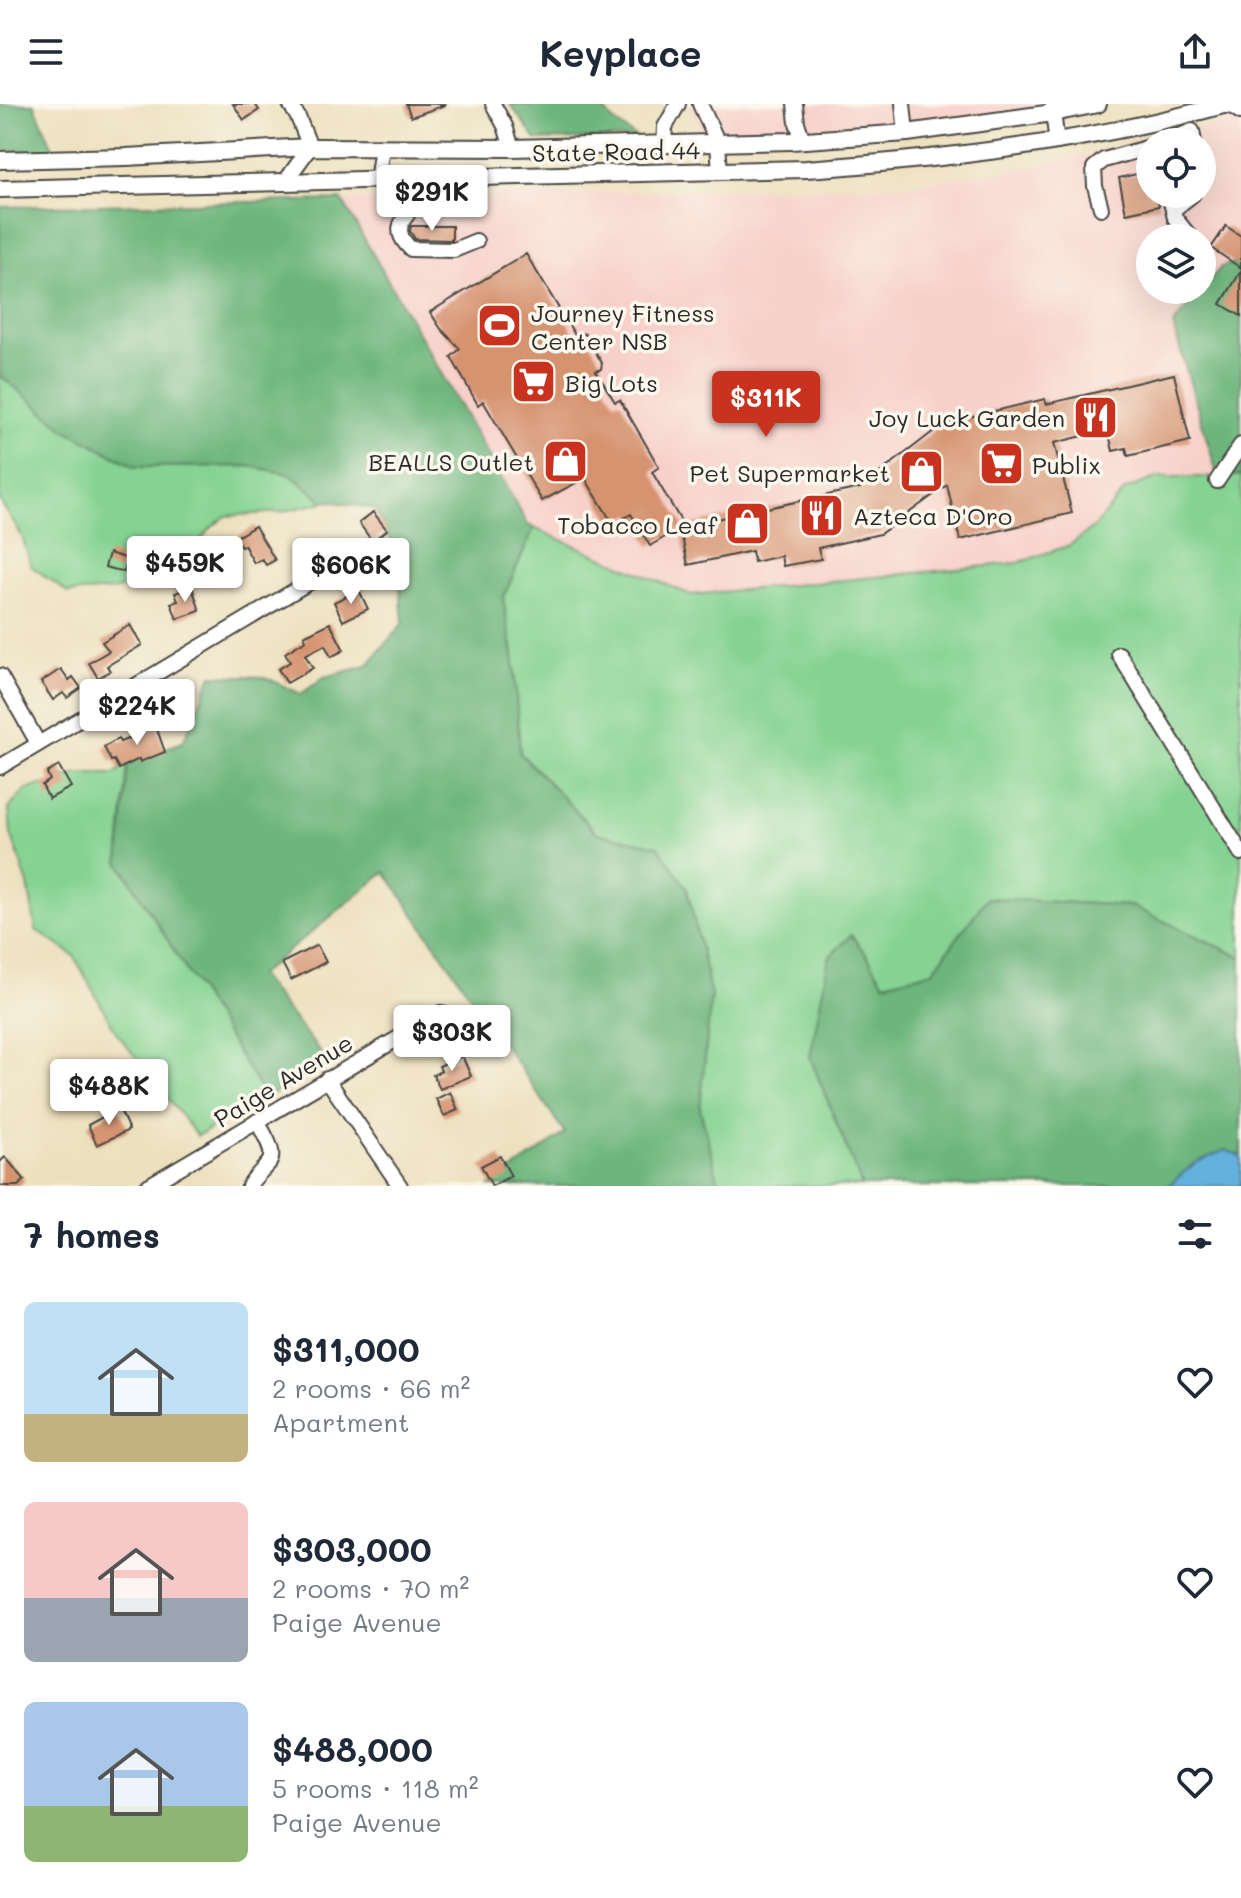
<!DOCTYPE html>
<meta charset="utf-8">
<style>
:root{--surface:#fff;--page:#f2f2f3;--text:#1f2937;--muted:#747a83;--accent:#c8321e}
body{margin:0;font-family:Mali,sans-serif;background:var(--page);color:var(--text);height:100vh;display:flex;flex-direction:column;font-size:30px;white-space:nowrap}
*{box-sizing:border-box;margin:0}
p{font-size:26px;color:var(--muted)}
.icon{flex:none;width:44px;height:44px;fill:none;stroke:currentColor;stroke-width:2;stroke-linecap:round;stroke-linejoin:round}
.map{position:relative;height:1082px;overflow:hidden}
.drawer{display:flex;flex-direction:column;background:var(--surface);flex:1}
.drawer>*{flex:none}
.fabs{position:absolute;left:1136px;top:24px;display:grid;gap:16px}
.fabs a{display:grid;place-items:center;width:80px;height:80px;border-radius:50%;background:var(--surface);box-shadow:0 8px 32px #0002;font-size:40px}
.price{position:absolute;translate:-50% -68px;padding:0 18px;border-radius:8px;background:#fff;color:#222;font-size:26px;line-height:52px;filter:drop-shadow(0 2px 4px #0008)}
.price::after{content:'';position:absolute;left:50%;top:48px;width:24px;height:18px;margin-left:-12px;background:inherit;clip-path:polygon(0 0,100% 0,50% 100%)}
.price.selected{background:var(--accent);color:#fff}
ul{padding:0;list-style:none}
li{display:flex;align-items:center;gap:24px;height:200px;padding:0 24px}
li span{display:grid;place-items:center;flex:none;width:224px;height:160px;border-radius:12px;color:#555}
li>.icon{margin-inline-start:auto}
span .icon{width:96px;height:96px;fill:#fffc;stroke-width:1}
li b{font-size:34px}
h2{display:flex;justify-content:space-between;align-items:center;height:96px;padding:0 24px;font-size:34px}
header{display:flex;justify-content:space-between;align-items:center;height:104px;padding:0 24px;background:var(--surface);font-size:36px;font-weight:800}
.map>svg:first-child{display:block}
.built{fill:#f7d0c9;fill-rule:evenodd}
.green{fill:#85d392;stroke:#587f5e;stroke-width:2}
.forest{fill:#6cb57c;stroke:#4c7054;stroke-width:2}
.water{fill:#65b1de;stroke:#486e84;stroke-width:2}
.building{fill:#d6936f}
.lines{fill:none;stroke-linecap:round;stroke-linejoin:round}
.minor-casing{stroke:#484641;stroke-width:18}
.major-casing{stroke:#484641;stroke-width:20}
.minor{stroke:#fff;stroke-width:14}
.major{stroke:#fff;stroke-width:16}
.labels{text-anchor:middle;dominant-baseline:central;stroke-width:7;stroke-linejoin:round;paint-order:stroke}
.street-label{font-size:24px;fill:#2b2b2b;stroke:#fbf7ec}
.poi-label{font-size:24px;fill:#2b2b2b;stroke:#fbf7ec;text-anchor:start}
</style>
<header><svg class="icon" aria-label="menu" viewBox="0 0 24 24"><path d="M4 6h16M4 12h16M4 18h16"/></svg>Keyplace<svg class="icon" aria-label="share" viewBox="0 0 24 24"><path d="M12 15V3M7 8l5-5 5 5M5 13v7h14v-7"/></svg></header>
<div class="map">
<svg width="1241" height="1082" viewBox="0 0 1241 1082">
<rect width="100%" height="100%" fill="#fbf7ec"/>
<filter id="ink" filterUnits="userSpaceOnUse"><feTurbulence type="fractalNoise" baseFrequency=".0125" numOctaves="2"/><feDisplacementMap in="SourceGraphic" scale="16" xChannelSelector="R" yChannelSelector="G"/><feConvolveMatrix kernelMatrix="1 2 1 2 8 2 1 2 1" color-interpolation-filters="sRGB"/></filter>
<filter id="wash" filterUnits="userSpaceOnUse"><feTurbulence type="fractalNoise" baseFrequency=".006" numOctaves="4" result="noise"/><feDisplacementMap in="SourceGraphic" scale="32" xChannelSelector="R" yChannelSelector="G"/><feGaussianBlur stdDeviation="1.8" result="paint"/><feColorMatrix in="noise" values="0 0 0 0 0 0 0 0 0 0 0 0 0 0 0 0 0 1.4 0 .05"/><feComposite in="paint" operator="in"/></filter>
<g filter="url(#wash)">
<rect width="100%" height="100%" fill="#ede0be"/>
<g class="built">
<path d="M688,0H1063L952,16L772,30L704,32Z"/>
<path d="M1241,15V158L1221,163L1202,185V134H1150V186H1202L1173,221L1218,373H1158L1125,386L1093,424L1070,441L1017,459L691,491L623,461L553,433L528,421L342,96L906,81L1029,64ZM1150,38H1202V90H1150Z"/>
</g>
<g class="green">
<path d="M0,271L66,326L135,363L249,362L290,370L324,398L281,408L226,412L211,424L182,458L115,486L68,489L31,462L22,432L0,397Z"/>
<path d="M1241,371V853L1131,802L987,794L932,868L884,879L866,850L850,832L810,953L862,1082H722L718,1075L700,1005L711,891L658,742L597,729L520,649L513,550L503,494L534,424L691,491L1017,459L1070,441L1093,424L1125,386L1158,373H1217Z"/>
<path d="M128,660L119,758L266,994L197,1032L116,928L74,852L36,826L28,780L11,730L9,704L25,686L77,670H114Z"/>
</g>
<g class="forest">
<path d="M0,0H34L54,46L0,47Z"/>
<path d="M510,0H600L612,16L637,34L536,36Z"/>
<path d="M342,96L528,421L534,424L503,494L513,550L520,649L597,729L658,742L687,784L711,891L700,1005L718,1075L722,1082H490L565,1029L385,768L259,871L329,959L266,994L119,758L128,660L137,654L183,638L212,571L265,573L301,590L324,573L367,562L403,519L397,448L375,405L330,397L324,398L290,370L249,362L136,363L66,326L0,271V103Z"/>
<path d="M1241,158V371L1218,373L1173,221L1221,163Z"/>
<path d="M987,794L1131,802L1241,853V1052L1225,1046L1195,1059L1168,1082H862L810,953L829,853L851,831L866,850L884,879L932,868Z"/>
</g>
<path class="water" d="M1225,1046L1241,1052V1082H1168L1195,1059Z"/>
<g id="blocks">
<g class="building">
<path d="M233,0H255L259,6L244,16Z"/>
<path d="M406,0H445V1L411,13Z"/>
<path d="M1150,67V90H1157L1159,102L1126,109L1119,74Z"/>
<path d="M411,122H452V136L415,135L410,127Z"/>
<path d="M1226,122L1241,132V164L1211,144Z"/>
<path d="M526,150L575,231L580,229L585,230L602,259L601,265L596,267L615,298L620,296L659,363L652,368L684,422L860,384L934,327L932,322L1045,295L1046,300L1174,270L1190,337L1128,352L1126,344L1113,347L1108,326L1054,339L1072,409L960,436L947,381L880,430L818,444L821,455L783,462L781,452L754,458L752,447L688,461L680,424L650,442L631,410L613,420L585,374L542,397L483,297L478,301L451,253L460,245L441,225L430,208Z"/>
<path d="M1241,167V212L1221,200Z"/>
<path d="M373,408L387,426L372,437L359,419Z"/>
<path d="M255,422L275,456L266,461L262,455L254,459L244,441L241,443L235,434Z"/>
<path d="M165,435L172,451L161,456L154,440Z"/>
<path d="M109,449L128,455L124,468L105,463Z"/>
<path d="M192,483L200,507L177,515L171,499L178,497L175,489Z"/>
<path d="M359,486L368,505L343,517L334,498Z"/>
<path d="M330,519L344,546L331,553L325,541L305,551L313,564L287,579L278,565L290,558L285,549L306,536L304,532Z"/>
<path d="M130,521L142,541L107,562L110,567L98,574L89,559L109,547L102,538Z"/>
<path d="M61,565L69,576L73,573L81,584L67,594L63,589L53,596L41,578Z"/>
<path d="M186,587L193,602L179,609L182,615L174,619L163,599Z"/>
<path d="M154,617L165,648L140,658L139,655L119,665L114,656L111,657L104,643L118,635L120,638L138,631L135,624Z"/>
<path d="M59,662L71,683L49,695L42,681L50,676L47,669Z"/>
<path d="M317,841L326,858L291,876L282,859Z"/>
<path d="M462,952L471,972L440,985L433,971L441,967L439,962Z"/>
<path d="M450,988L458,1006L444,1012L436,995Z"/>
<path d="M119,1004L129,1026L97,1041L88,1021Z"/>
<path d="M500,1052L511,1072L492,1082L481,1062Z"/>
<path d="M5,1053L25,1076L18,1082H0V1058Z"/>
</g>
</g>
</g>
<g filter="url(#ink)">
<use href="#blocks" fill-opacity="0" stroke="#484641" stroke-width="2"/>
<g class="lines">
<defs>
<g id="minor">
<path d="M493,0L505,22L512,44"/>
<path d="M700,0L718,39L720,68"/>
<path d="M795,0L797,19L803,36"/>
<path d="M903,0L906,29"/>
<path d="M1053,0V9L1057,38"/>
<path d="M1222,1L1233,3L1241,8"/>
<path d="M1165,38L1192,27L1194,38"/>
<path d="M664,40L665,23L678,0"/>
<path d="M377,77L382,43"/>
<path d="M285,78L310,43L298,13L290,0"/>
<path d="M1169,90L1175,114L1191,134"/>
<path d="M1101,104L1095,82L1094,64L1104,56L1150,43"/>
<path d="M1173,106L1193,90"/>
<path d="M407,111C395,124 400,135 411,145L454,146L476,137"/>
<path d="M1217,377L1241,341"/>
<path d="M1119,550L1241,749"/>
<path d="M0,572L38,639"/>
<path d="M0,663L336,462"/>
<path d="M327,975L400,1082"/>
<path d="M148,1082L441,909"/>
<path d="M249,1082C254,1073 260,1069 267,1061C279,1050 263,1029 257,1017"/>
</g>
<g id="major">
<path d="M0,56L126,53L310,43L512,44L791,37L907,29L1053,9L1098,0"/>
<path d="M0,85L806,65C948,55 1089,38 1227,0"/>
</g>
</defs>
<use href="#minor" class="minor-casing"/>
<use href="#major" class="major-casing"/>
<use href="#minor" class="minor"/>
<use href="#major" class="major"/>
</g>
</g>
<defs>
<symbol id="stadium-square" viewBox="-11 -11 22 22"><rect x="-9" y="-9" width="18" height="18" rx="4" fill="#c8321e" stroke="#fbf7ec"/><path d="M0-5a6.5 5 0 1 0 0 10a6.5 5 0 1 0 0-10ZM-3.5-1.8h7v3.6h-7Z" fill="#fff"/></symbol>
<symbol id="supermarket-square" viewBox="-11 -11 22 22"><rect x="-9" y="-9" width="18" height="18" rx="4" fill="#c8321e" stroke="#fbf7ec"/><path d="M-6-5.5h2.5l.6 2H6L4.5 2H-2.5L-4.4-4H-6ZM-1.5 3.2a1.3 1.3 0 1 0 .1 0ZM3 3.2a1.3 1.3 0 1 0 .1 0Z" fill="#fff"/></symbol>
<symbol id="restaurant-square" viewBox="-11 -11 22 22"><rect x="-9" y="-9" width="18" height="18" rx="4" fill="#c8321e" stroke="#fbf7ec"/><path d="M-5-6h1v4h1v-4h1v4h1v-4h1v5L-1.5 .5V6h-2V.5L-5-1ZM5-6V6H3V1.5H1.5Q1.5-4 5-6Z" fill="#fff"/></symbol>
<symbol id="shop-square" viewBox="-11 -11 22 22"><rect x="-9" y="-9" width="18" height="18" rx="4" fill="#c8321e" stroke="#fbf7ec"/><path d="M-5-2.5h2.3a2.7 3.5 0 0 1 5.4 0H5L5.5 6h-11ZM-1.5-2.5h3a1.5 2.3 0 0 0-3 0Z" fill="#fff"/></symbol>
</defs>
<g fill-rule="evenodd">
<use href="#stadium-square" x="474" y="196" width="51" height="51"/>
<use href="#supermarket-square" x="508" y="252" width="51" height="51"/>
<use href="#restaurant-square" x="1070" y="288" width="51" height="51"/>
<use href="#shop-square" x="540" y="332" width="51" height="51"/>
<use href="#supermarket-square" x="976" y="334" width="51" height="51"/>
<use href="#shop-square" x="896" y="342" width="51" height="51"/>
<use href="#restaurant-square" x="796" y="386" width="51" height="51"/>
<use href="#shop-square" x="722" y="394" width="51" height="51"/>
</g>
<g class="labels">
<g class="street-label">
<text transform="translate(616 47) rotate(-1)">State Road 44</text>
<text transform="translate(283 976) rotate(-31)">Paige Avenue</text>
</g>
<g class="poi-label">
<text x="531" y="208">Journey Fitness<tspan x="531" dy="28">Center NSB</tspan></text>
<text x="565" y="278">Big Lots</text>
<text x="1065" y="313" text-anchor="end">Joy Luck Garden</text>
<text x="534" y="357" text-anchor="end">BEALLS Outlet</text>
<text x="1032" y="360">Publix</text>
<text x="890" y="368" text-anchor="end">Pet Supermarket</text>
<text x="853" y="411">Azteca D'Oro</text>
<text x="717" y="420" text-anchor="end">Tobacco Leaf</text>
</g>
</g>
</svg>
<div class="fabs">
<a><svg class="icon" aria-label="locate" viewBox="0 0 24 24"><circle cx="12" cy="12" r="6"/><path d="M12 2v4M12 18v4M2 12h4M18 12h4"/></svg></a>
<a><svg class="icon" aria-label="layers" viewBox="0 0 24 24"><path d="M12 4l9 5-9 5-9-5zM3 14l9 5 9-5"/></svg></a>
</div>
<b class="price" style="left:432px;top:129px">$291K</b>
<b class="price selected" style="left:766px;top:335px">$311K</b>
<b class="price" style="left:185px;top:500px">$459K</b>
<b class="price" style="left:351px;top:502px">$606K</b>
<b class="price" style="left:137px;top:643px">$224K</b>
<b class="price" style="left:452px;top:969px">$303K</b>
<b class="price" style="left:109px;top:1023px">$488K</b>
</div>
<section class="drawer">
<h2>7 homes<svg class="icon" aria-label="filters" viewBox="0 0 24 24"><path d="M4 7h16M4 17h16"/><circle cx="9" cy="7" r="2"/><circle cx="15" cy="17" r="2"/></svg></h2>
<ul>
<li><span style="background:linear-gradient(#bfe0f5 70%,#c2b280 0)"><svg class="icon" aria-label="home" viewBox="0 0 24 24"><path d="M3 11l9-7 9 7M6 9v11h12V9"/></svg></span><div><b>$311,000</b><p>2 rooms · 66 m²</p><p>Apartment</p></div><svg class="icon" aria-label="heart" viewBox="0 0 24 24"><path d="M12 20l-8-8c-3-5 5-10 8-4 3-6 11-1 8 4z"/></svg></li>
<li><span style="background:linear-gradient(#f6c9c9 60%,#9aa5b1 0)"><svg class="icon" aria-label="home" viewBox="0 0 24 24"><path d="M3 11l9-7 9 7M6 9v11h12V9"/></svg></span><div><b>$303,000</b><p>2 rooms · 70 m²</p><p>Paige Avenue</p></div><svg class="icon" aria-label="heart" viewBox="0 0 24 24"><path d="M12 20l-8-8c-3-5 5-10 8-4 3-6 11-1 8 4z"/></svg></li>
<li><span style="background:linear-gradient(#a9c7e8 65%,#8fb573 0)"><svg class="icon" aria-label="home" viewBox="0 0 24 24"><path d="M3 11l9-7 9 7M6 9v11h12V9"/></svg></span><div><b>$488,000</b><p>5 rooms · 118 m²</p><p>Paige Avenue</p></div><svg class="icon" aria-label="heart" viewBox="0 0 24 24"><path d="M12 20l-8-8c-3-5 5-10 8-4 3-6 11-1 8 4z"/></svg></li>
</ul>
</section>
